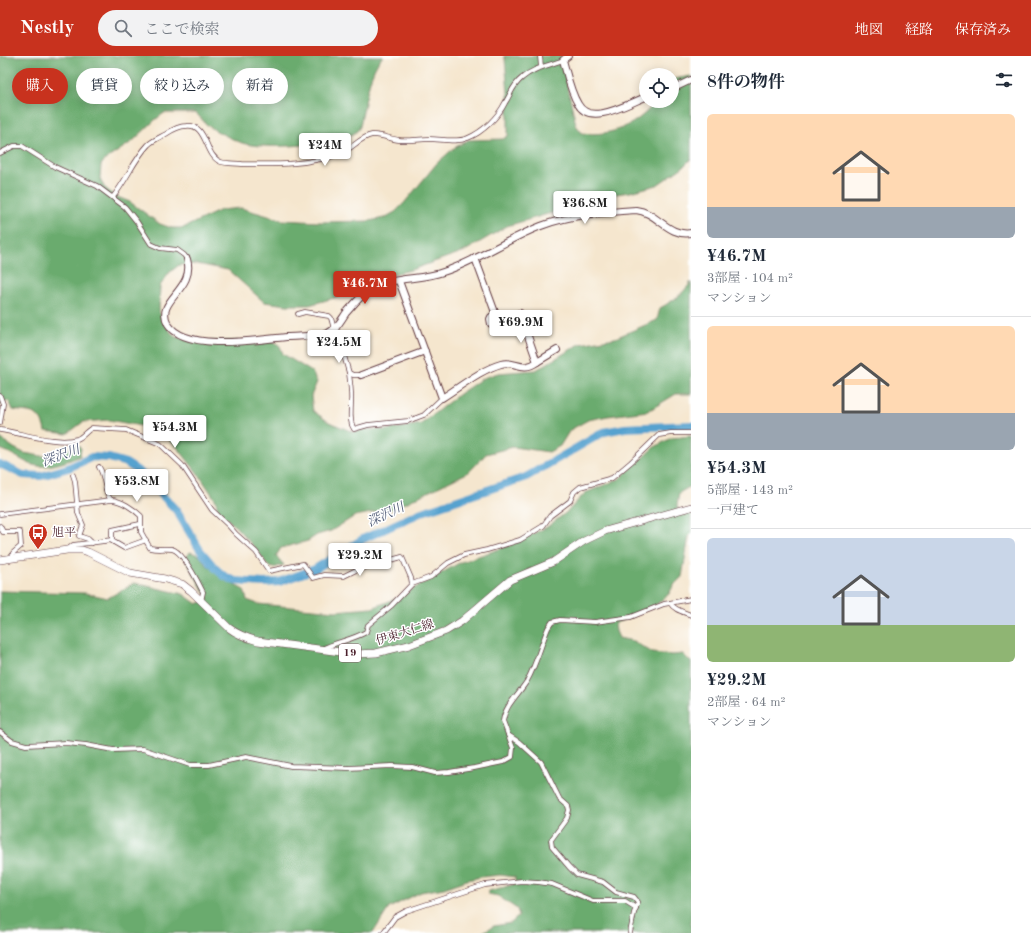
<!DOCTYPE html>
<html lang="ja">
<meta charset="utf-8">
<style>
:root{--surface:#fff;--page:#f2f2f3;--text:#1f2937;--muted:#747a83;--line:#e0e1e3;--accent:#c8321e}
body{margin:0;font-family:"Old Standard TT","Noto Serif JP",serif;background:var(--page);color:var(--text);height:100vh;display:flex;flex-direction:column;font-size:15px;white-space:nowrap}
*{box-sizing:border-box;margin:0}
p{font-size:13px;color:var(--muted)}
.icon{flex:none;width:22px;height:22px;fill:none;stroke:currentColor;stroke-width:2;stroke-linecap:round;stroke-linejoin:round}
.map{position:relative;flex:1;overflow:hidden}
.panel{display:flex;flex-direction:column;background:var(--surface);width:340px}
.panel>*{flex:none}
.banner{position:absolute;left:12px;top:12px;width:380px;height:36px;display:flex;gap:8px}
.buttons{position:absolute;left:639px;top:12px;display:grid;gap:8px}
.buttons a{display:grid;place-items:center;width:40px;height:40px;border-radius:50%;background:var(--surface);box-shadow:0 2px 10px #0003;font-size:20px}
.price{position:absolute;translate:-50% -34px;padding:0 9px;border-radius:4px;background:#fff;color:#222;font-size:13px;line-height:26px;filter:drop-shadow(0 1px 2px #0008)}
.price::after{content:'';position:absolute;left:50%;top:24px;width:12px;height:9px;margin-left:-6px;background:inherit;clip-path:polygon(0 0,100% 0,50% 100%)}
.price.current{background:var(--accent);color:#fff}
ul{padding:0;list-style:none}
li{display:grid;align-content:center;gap:8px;height:212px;padding:0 16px}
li+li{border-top:1px solid var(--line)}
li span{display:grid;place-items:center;height:124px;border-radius:6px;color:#555}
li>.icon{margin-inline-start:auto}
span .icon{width:72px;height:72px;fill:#fffc;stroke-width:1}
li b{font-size:17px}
h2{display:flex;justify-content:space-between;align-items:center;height:48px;padding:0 16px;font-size:17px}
.chip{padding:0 14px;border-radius:18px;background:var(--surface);box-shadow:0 2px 10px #0003;font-size:14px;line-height:36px}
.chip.current{background:var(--accent);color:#fff}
header{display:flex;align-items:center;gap:24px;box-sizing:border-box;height:56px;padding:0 20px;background:var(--accent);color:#fff}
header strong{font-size:19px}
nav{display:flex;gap:22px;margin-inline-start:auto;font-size:14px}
.search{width:280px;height:36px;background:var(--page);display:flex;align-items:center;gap:10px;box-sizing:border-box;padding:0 14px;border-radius:22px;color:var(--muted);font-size:15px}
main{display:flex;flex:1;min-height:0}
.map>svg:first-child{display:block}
.forest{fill:#6aab6e;stroke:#5a654c}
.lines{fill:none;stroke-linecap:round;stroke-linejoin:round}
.river{stroke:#56a2cf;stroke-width:8}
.street-casing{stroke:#643d43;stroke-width:5.5}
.secondary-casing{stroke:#643d43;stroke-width:8}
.primary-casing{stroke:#643d43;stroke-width:8}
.street{stroke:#fff;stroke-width:4}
.secondary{stroke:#fff;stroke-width:6}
.primary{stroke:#fff;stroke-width:7}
.labels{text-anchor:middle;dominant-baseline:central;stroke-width:3;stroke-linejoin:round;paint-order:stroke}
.shield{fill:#fff;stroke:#80626b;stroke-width:1}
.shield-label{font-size:11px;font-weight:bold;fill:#4a1f2b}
.poi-label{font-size:12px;fill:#4a1f2b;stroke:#fff;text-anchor:start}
.street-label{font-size:12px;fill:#4a1f2b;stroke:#fff}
.water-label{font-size:13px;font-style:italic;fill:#4f5a75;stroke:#fff}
</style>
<header>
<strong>Nestly</strong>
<div class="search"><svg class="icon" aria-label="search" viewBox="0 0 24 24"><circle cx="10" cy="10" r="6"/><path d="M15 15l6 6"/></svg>ここで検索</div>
<nav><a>地図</a><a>経路</a><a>保存済み</a></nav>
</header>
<main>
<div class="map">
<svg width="691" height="877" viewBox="0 0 691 877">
<rect width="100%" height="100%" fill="#fff"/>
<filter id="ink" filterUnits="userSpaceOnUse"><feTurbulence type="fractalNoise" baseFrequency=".025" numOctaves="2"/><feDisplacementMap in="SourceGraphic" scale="8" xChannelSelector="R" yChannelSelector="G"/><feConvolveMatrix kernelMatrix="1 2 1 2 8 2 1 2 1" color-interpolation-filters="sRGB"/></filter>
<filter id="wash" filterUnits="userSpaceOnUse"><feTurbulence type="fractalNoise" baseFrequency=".012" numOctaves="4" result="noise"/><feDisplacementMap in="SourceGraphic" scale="16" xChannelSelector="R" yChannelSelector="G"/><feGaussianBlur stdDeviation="0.9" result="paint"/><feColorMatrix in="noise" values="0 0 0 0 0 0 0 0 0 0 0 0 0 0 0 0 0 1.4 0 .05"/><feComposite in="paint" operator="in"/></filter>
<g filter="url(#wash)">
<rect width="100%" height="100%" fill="#f5e6ce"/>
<g class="forest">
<path d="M0,0H383C369,15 367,41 362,60C361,64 361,71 358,74C344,90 262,94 242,87C234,84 213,74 207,69C203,65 200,61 196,57H164L155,64L133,85L105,104L101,109L100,122L104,131L115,140L130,146L160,168L172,172H183L221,154L241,152L282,164L320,166L369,165L384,162L395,156L405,146L437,107L454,92L468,84L503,83L508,80V38L505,3L504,0H561L576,69L582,77C611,81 638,69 656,45H672L673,23L691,20V103L683,111L657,129L630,136L580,143L558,155L507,170L465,195L411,214L375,222L338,241L309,249H287L264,246L228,214L197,208L179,209L169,217L160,230L159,256L170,275L175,281L204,285L272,284L280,290L283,298L312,316L317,326L311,340L313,355L329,366L353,376L366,373L386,374L421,368L459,338L483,322L498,317L536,314L580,288L615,282L657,264L660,252C673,245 683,238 691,226V338H676L648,355L608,360L588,364L570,374L560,390L549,396L513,391L486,398L469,416L393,453L355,460L331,475L317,479L308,485L281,492L276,500L284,509L273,512L268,510L259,497L235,470L219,456L215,443L199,419L177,391L164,379L141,370L109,364L83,366L67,378L45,375C40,354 32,357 13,354L9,345L1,347L0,349Z"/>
<path d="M691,380V430L679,437L677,450L681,459L691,457V478L689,480L682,521L673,530L669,538L656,549L629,562L618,566L615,568L616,575L619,582L633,585L653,597L672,599L683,598L691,606V877H481L494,870L511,867L519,860L517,853L498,840L488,838L489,835L515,828V821L500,819L481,821L467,824L444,832L421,836L389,852L373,877H0V535L85,537L108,542L134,527L183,538L197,548L208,543L185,503L190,496L199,499L206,508L223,523L244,534L247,544L258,548L335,555L372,552L395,543L461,506L508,490L547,471L568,455L585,437L619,423L653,392L671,382Z"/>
<path d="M0,382L14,392L24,397L41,400H58L76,388L81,392L80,400C67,406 42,415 28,407C19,403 10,396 0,393Z"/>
</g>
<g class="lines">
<path class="river" d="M0,408L23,419L41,420L68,412L92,401L109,402L126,407L140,416L176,454L200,494L216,513L224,520L235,525L264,527L279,526L315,513L363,483L422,456L526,421L604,376L625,372L691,369"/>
</g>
</g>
<g filter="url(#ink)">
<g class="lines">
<defs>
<g id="street">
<path d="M540,0L541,11"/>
<path d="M0,97L14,90H22L55,111L97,130L125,151L137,166L151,188L160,192L177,194L184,199L187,203"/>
<path d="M113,141C126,125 134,104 148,89C153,84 161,81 166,78C172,74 179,70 186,70C208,67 204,100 221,106C227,108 236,107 242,108C275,109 311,109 341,97C352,93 360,81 372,79C381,78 390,83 399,84C409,85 419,83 429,83C442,83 456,87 468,82C483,76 498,61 505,47C511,38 512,30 522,22C533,12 548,10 563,4"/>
<path d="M298,258L305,256L329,260L331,262L334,273"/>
<path d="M336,272L349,317L353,319H361"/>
<path d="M349,317C350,327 352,337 351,347C351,356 349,366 354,373L368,369L408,365L424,359L442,342"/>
<path d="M0,340L3,348L0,367"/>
<path d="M0,374C22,377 56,389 77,383C83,381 87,374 92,372L126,374L160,388L182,409L212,454L228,469L236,478L256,496L269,515L303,508L313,522L324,519L344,520L358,513L402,501L411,522L412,528"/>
<path d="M99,411C106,421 103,435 111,444"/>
<path d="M73,419L75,425L78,457L83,469L79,480L88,483L92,487"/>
<path d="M0,458L111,444C121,444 134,453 141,460V476L150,492C158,494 165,492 172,493C183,495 198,526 203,536L201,545"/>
<path d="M140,468L112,474V485L124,492L146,484"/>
<path d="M0,470L3,476H20L21,490L13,497L12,502"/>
<path d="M67,494L73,489L112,484"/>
<path d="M670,547C674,554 684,556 691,559"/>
<path d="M322,593C336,586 352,584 366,576L368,569L391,550L412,528L431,521L448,507L464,499L487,494L520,484L543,470L550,460L570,445L574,436L580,431L612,422L631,406L659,379L671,377H691"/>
<path d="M0,676L12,685L26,689L66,687L86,689L113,694L143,693L190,709H209L246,701L291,710L348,712L392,710L412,711L435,717L449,716L474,712L503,706L512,701L513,692L503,665C505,649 519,638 527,625C536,609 541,589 548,572L552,566L560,564L595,566L631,561L664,548L691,543"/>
<path d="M508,679L519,686L541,706L559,742L568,750L569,754L567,762L551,784L552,791L569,811L577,819L603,826L616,836L634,841L638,846L634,857L630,877"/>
<path d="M383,877L395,861L406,855L485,829L522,825L538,826L552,828L593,845H625L636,852"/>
</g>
<g id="secondary">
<path d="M568,0L563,4C567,18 570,35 578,48C590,71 629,47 646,41"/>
<path d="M672,33L691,24"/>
<path d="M187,203C196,234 154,244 168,268C185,296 258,284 286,281C299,280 316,281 328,277C337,273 341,264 346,257C354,248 362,238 372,232C393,221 421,224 443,216C477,205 507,183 541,170C569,159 606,156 636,154C657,156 668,181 691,177"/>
<path d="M399,225L442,342C460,331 480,314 501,308C515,304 522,317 537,306L520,257L501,263L500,260L496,259L475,202"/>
<path d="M496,259L491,261L490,263L491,268L498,270L500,268L501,263"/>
<path d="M537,306L557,294"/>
<path d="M361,319L425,295"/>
</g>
<path id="primary" d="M0,504L67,494H82L88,496L130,517L165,523L182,528L191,535L229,572C238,579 247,582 258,585L356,598L376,597L409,589L446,575L462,565L510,524L553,506L584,485L605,475L691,451"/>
</defs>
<use href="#street" class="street-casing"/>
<use href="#secondary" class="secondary-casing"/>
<use href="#primary" class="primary-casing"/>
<use href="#street" class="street"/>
<use href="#secondary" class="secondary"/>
<use href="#primary" class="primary"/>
</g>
</g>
<defs>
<symbol id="bus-pin" viewBox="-11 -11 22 30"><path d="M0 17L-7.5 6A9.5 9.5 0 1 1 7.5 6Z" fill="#c8321e" stroke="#fff"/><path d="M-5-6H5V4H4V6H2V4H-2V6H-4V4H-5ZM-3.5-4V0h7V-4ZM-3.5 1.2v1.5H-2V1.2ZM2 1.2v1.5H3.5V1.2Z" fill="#fff"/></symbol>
</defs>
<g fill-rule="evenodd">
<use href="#bus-pin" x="27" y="466" width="22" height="30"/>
</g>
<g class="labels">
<rect class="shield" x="339" y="588" width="22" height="18" rx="3"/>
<g class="shield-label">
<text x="350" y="597">19</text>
</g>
<g class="poi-label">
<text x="52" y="477">旭平</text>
</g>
<g class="street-label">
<text transform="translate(405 577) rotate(-17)">伊東大仁線</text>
</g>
<g class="water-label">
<text transform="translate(61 400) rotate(-20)">深沢川</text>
<text transform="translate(386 459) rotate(-25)">深沢川</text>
</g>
</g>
</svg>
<div class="buttons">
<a><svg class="icon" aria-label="locate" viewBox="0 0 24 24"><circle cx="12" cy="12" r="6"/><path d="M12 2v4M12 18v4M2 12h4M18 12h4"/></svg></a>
</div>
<b class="price" style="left:325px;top:111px">¥24M</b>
<b class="price" style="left:585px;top:169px">¥36.8M</b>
<b class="price current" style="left:365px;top:249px">¥46.7M</b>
<b class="price" style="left:521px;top:288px">¥69.9M</b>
<b class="price" style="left:339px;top:308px">¥24.5M</b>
<b class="price" style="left:175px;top:393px">¥54.3M</b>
<b class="price" style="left:137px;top:447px">¥53.8M</b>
<b class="price" style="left:360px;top:521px">¥29.2M</b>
<div class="banner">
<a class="chip current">購入</a>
<a class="chip">賃貸</a>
<a class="chip">絞り込み</a>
<a class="chip">新着</a>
</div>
</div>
<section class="panel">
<h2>8件の物件<svg class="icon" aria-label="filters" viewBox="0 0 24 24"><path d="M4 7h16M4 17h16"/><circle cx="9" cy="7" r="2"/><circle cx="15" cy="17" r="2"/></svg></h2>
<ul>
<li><span style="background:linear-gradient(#ffd9b3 75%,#9aa5b1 0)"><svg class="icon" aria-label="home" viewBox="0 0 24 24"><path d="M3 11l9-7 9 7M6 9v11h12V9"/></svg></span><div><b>¥46.7M</b><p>3部屋 · 104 m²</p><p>マンション</p></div></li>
<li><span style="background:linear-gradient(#ffd9b3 70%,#9aa5b1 0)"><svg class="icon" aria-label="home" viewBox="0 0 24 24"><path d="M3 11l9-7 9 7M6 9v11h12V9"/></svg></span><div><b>¥54.3M</b><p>5部屋 · 143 m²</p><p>一戸建て</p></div></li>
<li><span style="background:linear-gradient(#c9d6e8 70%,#8fb573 0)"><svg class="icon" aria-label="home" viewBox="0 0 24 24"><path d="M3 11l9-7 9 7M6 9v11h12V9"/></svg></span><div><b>¥29.2M</b><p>2部屋 · 64 m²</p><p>マンション</p></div></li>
</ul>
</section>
</main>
